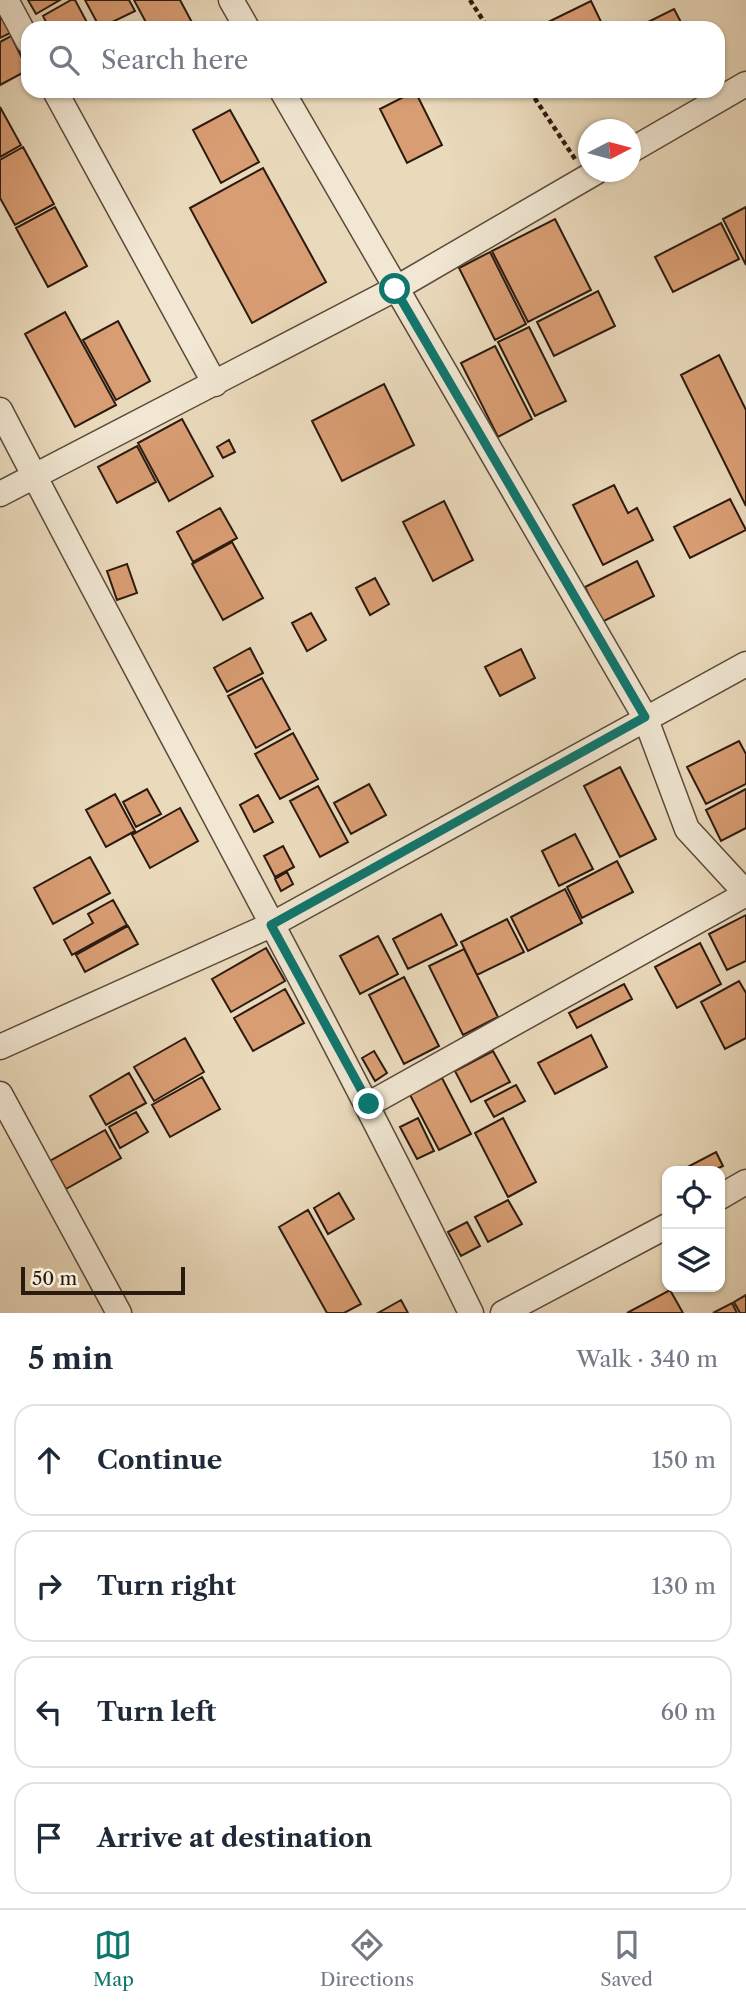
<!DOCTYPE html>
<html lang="en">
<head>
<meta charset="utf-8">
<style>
  :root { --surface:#fff; --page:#f2f2f3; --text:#1f2937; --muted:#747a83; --line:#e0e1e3; --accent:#0f766e }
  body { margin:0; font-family:"Libre Caslon Text",serif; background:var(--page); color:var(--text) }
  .controls { position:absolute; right:21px; bottom:21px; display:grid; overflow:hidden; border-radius:14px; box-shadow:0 2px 5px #0004 }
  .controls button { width:63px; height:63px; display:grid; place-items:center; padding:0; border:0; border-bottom:2px solid var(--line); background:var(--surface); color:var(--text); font:35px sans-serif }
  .compass { position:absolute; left:578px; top:119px; width:63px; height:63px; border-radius:50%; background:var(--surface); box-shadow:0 2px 5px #0004; rotate:84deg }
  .scale { position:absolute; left:21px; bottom:18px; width:164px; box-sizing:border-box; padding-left:7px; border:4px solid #2b1a0f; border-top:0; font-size:19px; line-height:24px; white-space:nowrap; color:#2b1a0f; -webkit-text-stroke:5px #f1e7d3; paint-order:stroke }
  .stop { position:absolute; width:21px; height:21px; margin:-16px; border:5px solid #0f766e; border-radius:50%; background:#fff }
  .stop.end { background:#0f766e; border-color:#fff; box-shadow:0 2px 7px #0008 }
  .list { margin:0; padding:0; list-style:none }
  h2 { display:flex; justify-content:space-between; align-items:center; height:91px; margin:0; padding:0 28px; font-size:30px }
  h2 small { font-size:23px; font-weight:400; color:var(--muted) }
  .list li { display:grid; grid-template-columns:46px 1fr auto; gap:21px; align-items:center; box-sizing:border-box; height:112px; margin:0 14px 14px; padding:0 14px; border:2px solid var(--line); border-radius:21px }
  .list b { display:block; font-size:26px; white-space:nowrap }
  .list em { font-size:23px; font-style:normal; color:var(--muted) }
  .icon { flex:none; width:38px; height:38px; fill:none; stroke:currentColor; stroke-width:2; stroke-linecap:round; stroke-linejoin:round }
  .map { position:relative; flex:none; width:746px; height:1313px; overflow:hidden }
  .search { position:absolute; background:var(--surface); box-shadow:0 2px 5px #0004; left:21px; right:21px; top:21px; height:77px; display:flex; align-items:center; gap:18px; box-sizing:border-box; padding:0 24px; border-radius:21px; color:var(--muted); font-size:26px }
  .sheet { height:595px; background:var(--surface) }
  nav { display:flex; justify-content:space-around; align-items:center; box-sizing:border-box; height:98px; border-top:2px solid var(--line); background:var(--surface); font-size:19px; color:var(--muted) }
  nav a { display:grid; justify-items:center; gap:4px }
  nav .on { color:var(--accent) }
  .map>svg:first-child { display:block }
  .building { fill:#d99d73; stroke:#2b1a0f; stroke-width:2 }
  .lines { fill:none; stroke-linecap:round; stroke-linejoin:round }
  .minor-casing { stroke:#5b4a3a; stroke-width:27 }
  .path { stroke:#2b1a0f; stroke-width:4.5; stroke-dasharray:5 3.5; stroke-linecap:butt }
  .minor { stroke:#f1e7d3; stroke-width:24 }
  .route { stroke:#0f766e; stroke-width:9 }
</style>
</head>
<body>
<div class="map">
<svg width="746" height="1313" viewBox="0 0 746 1313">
  <rect width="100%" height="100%" fill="#eadabc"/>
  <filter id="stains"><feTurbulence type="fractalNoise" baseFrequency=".00286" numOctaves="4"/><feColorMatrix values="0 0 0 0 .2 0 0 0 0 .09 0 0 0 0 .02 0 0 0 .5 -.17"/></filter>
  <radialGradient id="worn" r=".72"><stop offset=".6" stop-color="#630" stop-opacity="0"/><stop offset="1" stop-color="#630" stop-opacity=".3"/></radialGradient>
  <!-- building -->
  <path class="building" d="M28,0H60L36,14Z
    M71,0H75L90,28H49L43,16Z
    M85,0H129L135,11L100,28Z
    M134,0H180L195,28H149Z
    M591,1L604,28H536Z
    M674,9L684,28H636Z
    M0,15L10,33L0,38Z
    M11,36L28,70L0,85V42Z
    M415,91L442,145L407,163L380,109Z
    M0,107L21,145L0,157Z
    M230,110L259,162L221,183L193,130Z
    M23,147L54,204L15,225L0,198V160Z
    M263,168L326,282L252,323L190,208Z
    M55,207L87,266L48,287L16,228Z
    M746,207V265L723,219Z
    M555,219L591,290L528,322L492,251Z
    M721,223L739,259L673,292L655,257Z
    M490,252L526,324L495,340L459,268Z
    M598,291L615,326L554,356L537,322Z
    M65,312L116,405L75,427L25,334Z
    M118,321L150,381L116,400L83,340Z
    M529,327L566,401L535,416L498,342Z
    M495,346L532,419L498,437L461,363Z
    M719,355L746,410V506L681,375Z
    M384,384L414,445L342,481L312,421Z
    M182,419L213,476L169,501L138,443Z
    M229,440L235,452L223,458L217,447Z
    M137,446L156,482L117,503L98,467Z
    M614,485L628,513L637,508L653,540L603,565L573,505Z
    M730,499L746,530L690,558L674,527Z
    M444,501L473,560L433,581L403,522Z
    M220,508L237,538L193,562L177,532Z
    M232,542L263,598L223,620L192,564Z
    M637,561L654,596L602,622L585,587Z
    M127,564L137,593L117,600L107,571Z
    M375,578L389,604L370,615L356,588Z
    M311,613L326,640L307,651L292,623Z
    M250,648L263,673L227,692L214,668Z
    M521,649L535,678L500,696L485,667Z
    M262,678L290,729L256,748L228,696Z
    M293,733L318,779L280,799L255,754Z
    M739,741L746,754V784L706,804L687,767Z
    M620,767L656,839L620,857L584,786Z
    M369,784L386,815L351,834L334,803Z
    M318,786L348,842L320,857L290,801Z
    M147,789L161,814L136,827L123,802Z
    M746,789V828L721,841L706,810Z
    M115,794L135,831L106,847L86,810Z
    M258,795L273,822L254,832L240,805Z
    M180,808L198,841L150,868L132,835Z
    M575,834L593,869L559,886L542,851Z
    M283,846L294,867L275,877L264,856Z
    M90,857L110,893L53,924L34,888Z
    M617,861L633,892L582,918L567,887Z
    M287,872L293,884L281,891L275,879Z
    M565,889L582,923L528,951L511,917Z
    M113,900L127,925L72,955L64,940L93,923L88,914Z
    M441,914L457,945L408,969L393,939Z
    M746,915V961L727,970L709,934Z
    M507,919L524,952L477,975L461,942Z
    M128,926L138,944L85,972L76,955Z
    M378,936L398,974L360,994L340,956Z
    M700,943L721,984L677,1008L655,967Z
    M266,948L285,981L231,1012L212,979Z
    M464,949L498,1017L463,1035L429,966Z
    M404,977L439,1046L404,1064L369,995Z
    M739,981L746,993V1038L725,1049L701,1002Z
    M624,984L632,999L577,1028L569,1013Z
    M285,989L304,1023L253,1051L234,1018Z
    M591,1035L607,1067L555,1094L538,1063Z
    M185,1038L204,1072L154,1101L134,1067Z
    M374,1051L387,1073L375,1081L362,1058Z
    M493,1051L510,1082L471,1102L455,1071Z
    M129,1073L146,1103L106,1125L90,1096Z
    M202,1077L220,1109L170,1137L152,1105Z
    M442,1078L471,1134L439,1150L410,1095Z
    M516,1085L525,1101L494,1117L485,1101Z
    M136,1112L148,1132L120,1148L109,1127Z
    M418,1118L434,1151L417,1159L400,1127Z
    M503,1118L536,1182L508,1197L475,1133Z
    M105,1130L121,1158L66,1189L50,1161Z
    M716,1152L723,1166L712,1171H680Z
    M339,1193L354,1219L328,1234L314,1208Z
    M508,1200L522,1224L488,1242L475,1217Z
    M308,1210L361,1304L344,1313H327L279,1227Z
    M467,1222L480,1246L461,1256L448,1232Z
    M670,1290L683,1313H627Z
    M746,1295V1313H740L734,1302Z
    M401,1300L408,1313H378Z
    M732,1303L737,1313H713Z"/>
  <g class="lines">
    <!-- minor casing -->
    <g class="minor-casing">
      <path id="minor" d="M6,0L28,41
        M231,0L247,28
        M55,91L215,384
        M282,91L645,717L687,829L746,893
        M630,151L746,84
        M0,410C156,711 322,1008 471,1313
        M0,494L395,289L596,172
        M0,1047L271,925L746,664
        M0,1094L119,1313
        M369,1104L746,894
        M720,1197L746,1182
        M503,1313L667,1226"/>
    </g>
    <!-- path -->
    <path class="path" d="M470,0L488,28
      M530,91L575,159"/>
    <!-- minor -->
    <use href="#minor" class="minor"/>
  </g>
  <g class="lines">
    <!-- route -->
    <path class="route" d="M369,1104L271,925L645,717L395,289"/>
  </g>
  <rect width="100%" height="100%" filter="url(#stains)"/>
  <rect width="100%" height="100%" fill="url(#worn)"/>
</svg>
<div class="controls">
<button><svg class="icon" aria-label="locate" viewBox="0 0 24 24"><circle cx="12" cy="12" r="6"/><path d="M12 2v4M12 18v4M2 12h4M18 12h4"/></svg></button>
<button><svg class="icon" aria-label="layers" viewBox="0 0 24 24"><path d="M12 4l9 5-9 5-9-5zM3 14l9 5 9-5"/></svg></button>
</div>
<svg class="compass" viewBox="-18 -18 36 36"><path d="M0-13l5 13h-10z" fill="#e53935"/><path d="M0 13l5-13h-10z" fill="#747a83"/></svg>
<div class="scale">50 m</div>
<div class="stop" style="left:395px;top:289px"></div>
<div class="stop end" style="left:369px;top:1104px"></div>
<div class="search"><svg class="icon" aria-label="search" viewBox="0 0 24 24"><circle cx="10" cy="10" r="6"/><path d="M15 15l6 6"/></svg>Search here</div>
</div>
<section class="sheet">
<h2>5 min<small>Walk · 340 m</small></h2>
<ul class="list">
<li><svg class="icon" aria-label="ahead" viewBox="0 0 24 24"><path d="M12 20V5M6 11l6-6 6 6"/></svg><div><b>Continue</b></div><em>150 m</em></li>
<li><svg class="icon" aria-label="right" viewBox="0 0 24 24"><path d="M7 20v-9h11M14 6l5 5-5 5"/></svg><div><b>Turn right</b></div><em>130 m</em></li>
<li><svg class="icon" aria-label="left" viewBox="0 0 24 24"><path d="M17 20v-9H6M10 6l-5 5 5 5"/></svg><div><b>Turn left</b></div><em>60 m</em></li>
<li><svg class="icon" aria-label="arrive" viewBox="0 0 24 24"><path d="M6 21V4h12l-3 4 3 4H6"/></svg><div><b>Arrive at destination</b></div></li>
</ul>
</section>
<nav>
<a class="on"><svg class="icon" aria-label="map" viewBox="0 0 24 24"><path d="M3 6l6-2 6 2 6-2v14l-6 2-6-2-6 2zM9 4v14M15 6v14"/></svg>Map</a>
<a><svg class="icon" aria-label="directions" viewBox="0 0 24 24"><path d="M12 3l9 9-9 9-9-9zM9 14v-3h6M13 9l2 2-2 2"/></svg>Directions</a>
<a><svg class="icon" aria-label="saved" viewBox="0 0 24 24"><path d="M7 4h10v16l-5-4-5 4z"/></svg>Saved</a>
</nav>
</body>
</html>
